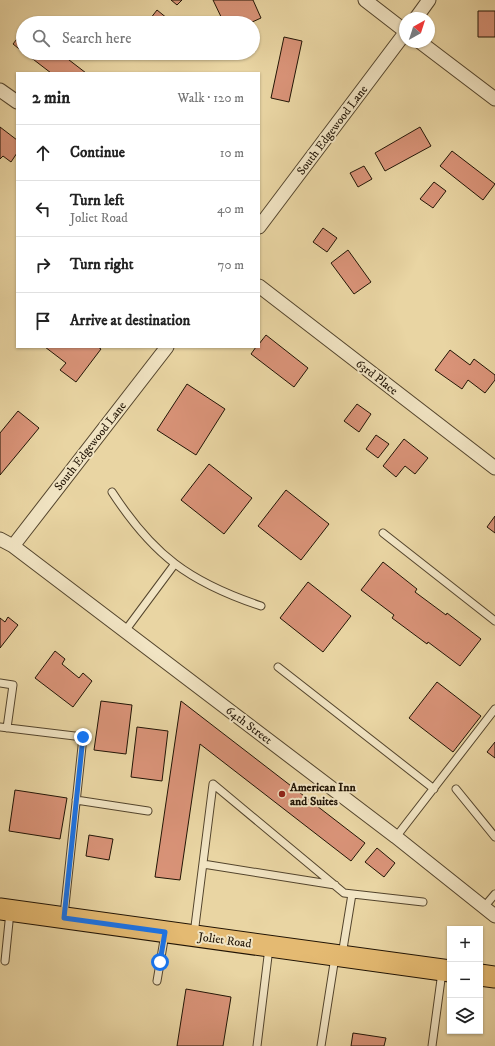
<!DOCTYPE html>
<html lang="en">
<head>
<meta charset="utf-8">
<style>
  :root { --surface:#fff; --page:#f2f2f2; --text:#222; --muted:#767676; --line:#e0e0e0 }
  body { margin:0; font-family:"IM FELL DW Pica",serif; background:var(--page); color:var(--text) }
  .controls { position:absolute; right:12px; bottom:12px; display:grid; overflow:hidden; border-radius:0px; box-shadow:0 1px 3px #0004 }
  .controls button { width:36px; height:36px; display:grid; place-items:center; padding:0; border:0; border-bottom:1px solid var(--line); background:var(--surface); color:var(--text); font:20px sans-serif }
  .compass { position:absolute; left:399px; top:12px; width:36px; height:36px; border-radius:50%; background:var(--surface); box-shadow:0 1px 3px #0004; rotate:39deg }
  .stop { position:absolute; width:12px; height:12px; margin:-9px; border:3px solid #1a73e8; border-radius:50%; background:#fff }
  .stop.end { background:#1a73e8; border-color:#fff; box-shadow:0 1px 4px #0008 }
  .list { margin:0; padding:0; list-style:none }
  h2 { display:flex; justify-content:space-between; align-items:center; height:52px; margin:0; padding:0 16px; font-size:17px }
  h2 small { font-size:13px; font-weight:400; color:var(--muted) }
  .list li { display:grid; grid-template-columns:26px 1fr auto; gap:12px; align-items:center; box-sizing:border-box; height:56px; padding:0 16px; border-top:1px solid var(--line) }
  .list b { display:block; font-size:15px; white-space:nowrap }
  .list p { margin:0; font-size:13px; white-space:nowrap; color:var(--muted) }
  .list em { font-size:13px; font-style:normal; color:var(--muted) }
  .icon { flex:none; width:22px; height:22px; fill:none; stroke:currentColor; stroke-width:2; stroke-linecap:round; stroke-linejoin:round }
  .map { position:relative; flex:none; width:495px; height:1046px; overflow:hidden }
  .search { position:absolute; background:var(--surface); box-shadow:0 1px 3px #0004; left:16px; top:16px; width:244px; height:44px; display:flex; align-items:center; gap:10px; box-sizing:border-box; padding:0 14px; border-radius:22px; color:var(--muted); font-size:15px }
  .panel { position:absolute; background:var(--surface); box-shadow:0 1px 3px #0004; left:16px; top:72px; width:244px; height:276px; border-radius:0px }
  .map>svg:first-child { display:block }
  .building { fill:#d99378; stroke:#211405 }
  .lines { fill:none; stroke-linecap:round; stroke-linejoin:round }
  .lane-casing { stroke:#53442c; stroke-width:9 }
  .street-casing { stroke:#53442c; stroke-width:15 }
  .primary-casing { stroke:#211405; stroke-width:23 }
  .lane { stroke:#f1e4c3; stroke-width:7 }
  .street { stroke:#f1e4c3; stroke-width:13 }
  .primary { stroke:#e4ba72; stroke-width:21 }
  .route { stroke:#1a73e8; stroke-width:5 }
  .poi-dot { fill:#8f2418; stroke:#f1e4c3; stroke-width:1.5 }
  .labels { text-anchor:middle; stroke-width:4; stroke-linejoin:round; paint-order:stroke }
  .street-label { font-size:12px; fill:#211405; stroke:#f1e4c3 }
  .poi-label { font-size:12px; font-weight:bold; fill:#211405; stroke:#f1e4c3; text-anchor:start }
</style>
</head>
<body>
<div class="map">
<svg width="495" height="1046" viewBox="0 0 495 1046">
  <rect width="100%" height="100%" fill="#e9d5a3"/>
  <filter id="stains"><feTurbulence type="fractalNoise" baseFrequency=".005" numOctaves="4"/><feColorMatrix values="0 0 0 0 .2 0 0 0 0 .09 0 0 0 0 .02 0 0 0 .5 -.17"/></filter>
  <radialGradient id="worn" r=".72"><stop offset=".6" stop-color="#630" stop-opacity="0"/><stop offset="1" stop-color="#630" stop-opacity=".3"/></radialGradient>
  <!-- building -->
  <path class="building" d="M171,0H182L177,5Z
    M213,0H253L261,18L250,23H224Z
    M157,10L173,23H147Z
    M478,11H495V37H478Z
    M23,31V52L13,44Z
    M284,37L302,41L289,102L271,98Z
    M25,53H60L86,73H51Z
    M0,127L17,140V153L11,162L3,156L0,159Z
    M420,127L431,146L385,171L375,153Z
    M452,151L495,184L483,200L440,166Z
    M364,166L372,179L358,187L350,173Z
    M434,182L446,191L433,208L420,199Z
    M323,228L337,238L327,252L313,242Z
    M348,250L371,282L354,294L331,263Z
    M266,335L308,368L294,387L251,354L256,347H259V344Z
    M45,347H98L101,349L76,382L60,370L66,363Z
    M450,350L470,365L474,359L495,375V380L485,393L468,380L462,389L435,370Z
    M187,384L225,409L196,455L157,430Z
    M357,404L371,414L359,432L344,421Z
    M18,411L39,428L0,475V433Z
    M376,435L389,444L378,458L366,449Z
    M404,439L428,458L415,474L405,466L396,477L383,466Z
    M209,464L252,498L224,534L181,500Z
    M286,490L329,524L301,560L258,526Z
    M495,516V533L487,527Z
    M383,562L417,589L415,592L446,615L447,613L481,639L460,666L428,642L427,644L392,618L394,615L361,590Z
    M308,582L351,616L323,652L280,618Z
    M8,617L18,625L0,648V618L5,622Z
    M55,651L65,659L62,664L79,678L83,673L92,681L73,707L35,678Z
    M437,682L481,716L453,752L409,718Z
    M101,701L132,705L126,754L94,750Z
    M181,701L365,843L351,861L200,744L180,880L155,877Z
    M137,727L168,731L162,781L131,777Z
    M495,742V758L487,752Z
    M15,790L67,798L60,839L9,831Z
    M89,835L113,839L109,860L86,856Z
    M377,848L395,863L384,877L365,862Z
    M186,989L231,997L223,1046H177Z
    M353,1033L386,1038L384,1046H351Z"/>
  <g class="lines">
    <!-- lane casing -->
    <g class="lane-casing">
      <path id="lane" d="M112,492C153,555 189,582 261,606
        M383,533L495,621
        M125,631L174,565
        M278,667L434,789
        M0,683L13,685L7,728
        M0,727L83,737L64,915
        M456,789L495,837
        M76,800L148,811
        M396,837L495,709
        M203,864L335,885
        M484,907L495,894
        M194,934L213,784L344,893L423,902
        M342,955L352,894
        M5,961L10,912
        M157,981L165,934
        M257,1046L269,948
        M321,1046L335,957
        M432,1046L442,972"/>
    </g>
    <!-- street casing -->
    <g class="street-casing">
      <path id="street" d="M365,0L405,31
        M416,18L429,0
        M420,42L495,99
        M0,90L17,102
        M259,227L405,33
        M259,286L495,468
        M0,539L13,546L396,837L495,916
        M13,546L167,347"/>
    </g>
    <!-- primary casing -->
    <g class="primary-casing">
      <path id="primary" d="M0,909L450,971
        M480,975L495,977"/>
    </g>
    <!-- lane -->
    <use href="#lane" class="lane"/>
    <!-- street -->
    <use href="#street" class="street"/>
    <!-- primary -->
    <use href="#primary" class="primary"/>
  </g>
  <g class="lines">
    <!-- route -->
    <path class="route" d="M83,737L64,918L165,932L160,962"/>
  </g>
  <!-- markers -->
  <circle class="poi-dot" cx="282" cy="794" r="4"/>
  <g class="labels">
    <!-- street labels -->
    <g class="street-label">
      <text transform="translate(332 130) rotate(-53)" y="4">South Edgewood Lane</text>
      <text transform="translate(377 377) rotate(38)" y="4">63rd Place</text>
      <text transform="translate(90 446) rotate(-52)" y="4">South Edgewood Lane</text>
      <text transform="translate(249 725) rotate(37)" y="4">64th Street</text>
      <text transform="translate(225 940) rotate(8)" y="4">Joliet Road</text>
    </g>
    <!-- poi labels -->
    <g class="poi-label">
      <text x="290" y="791">American Inn<tspan x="290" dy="14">and Suites</tspan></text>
    </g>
  </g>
  <rect width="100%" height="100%" filter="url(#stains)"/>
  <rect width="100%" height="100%" fill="url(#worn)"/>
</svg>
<div class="controls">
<button>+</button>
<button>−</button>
<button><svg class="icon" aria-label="layers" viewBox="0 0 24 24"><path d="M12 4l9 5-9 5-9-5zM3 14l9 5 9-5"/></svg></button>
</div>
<svg class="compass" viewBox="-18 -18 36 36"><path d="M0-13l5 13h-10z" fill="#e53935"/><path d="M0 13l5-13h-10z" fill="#767676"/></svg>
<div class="stop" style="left:160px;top:962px"></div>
<div class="stop end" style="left:83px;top:737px"></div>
<div class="search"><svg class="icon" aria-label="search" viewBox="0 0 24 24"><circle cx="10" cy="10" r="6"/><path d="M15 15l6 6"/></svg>Search here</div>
<section class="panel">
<h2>2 min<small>Walk · 120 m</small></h2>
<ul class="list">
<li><svg class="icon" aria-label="ahead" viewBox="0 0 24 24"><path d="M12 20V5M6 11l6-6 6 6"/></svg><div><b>Continue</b></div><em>10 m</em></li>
<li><svg class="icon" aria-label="left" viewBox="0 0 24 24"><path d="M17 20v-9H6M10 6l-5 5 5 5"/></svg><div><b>Turn left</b><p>Joliet Road</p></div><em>40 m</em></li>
<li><svg class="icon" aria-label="right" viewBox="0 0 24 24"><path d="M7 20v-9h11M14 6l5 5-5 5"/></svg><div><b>Turn right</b></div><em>70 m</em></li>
<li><svg class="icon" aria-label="arrive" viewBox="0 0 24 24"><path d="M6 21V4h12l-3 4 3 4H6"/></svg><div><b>Arrive at destination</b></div></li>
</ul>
</section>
</div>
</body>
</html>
